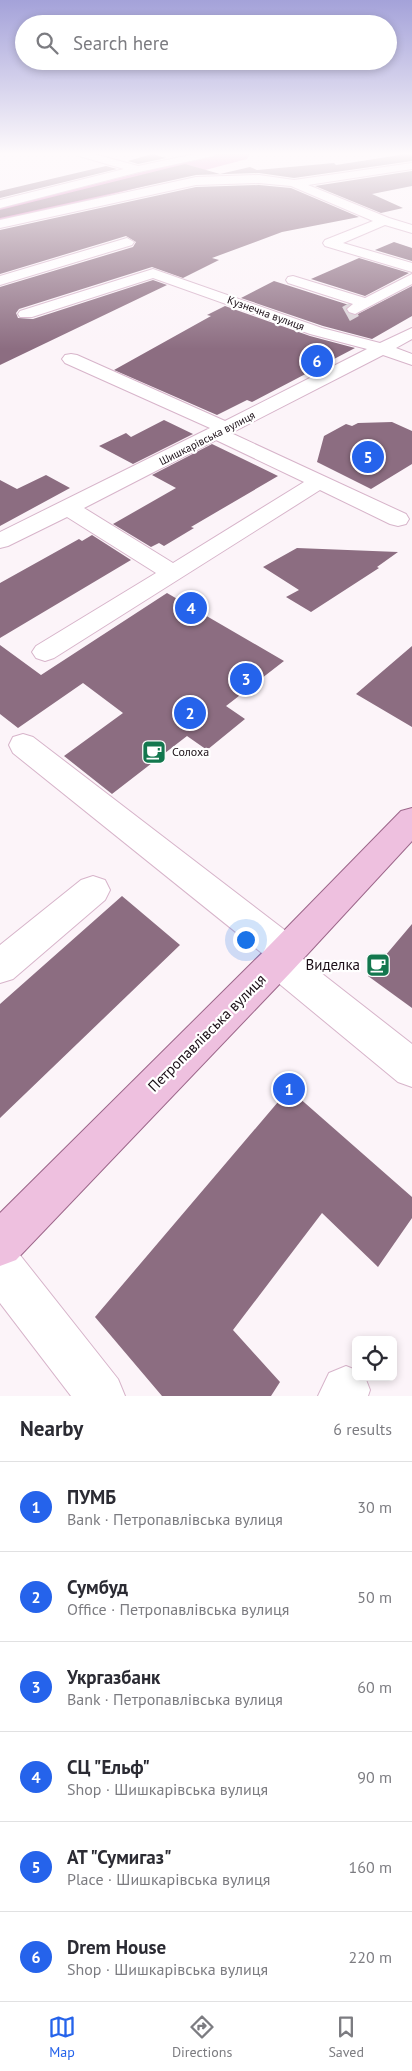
<!DOCTYPE html>
<html lang="en">
<head>
<meta charset="utf-8">
<style>
  :root { --surface:#fff; --page:#f2f2f3; --text:#2b2b33; --muted:#7c7c81; --line:#e1e1e2; --accent:#2563eb }
  body { margin:0; font-family:"PT Sans",sans-serif; background:var(--page); color:var(--text) }
  .controls { position:absolute; right:15px; bottom:15px; display:grid; overflow:hidden; border-radius:8px; box-shadow:0 2px 8px #0003 }
  .controls button { width:45px; height:45px; display:grid; place-items:center; padding:0; border:0; border-bottom:1px solid var(--line); background:var(--surface); color:var(--text); font:25px sans-serif }
  .you { position:absolute; left:245px; top:939px; width:18px; height:18px; margin:-12px; border:4px solid #fff; border-radius:50%; background:#1a73e8; box-shadow:0 0 0 8px #1a73e833 }
  .badge { display:grid; place-items:center; width:32px; height:32px; border-radius:50%; background:var(--accent); color:#fff; font-size:16px; font-weight:700 }
  .pin { position:absolute; translate:-50% -50%; border:2px solid #fff; box-shadow:0 1px 5px #0006 }
  .list { margin:0; padding:0; list-style:none }
  h2 { display:flex; justify-content:space-between; align-items:center; height:65px; margin:0; padding:0 20px; font-size:21px }
  h2 small { font-size:16px; font-weight:400; color:var(--muted) }
  .list li { display:grid; grid-template-columns:32px 1fr auto; gap:15px; align-items:center; box-sizing:border-box; height:90px; padding:0 20px; border-top:1px solid var(--line) }
  .list b { display:block; font-size:19px; white-space:nowrap }
  .list p { margin:0; font-size:16px; white-space:nowrap; color:var(--muted) }
  .list em { font-size:16px; font-style:normal; color:var(--muted) }
  .icon { flex:none; width:28px; height:28px; fill:none; stroke:currentColor; stroke-width:2; stroke-linecap:round; stroke-linejoin:round }
  .map { position:relative; flex:none; width:412px; height:1396px; overflow:hidden }
  .search { position:absolute; background:var(--surface); box-shadow:0 2px 8px #0003; left:15px; right:15px; top:15px; height:55px; display:flex; align-items:center; gap:12px; box-sizing:border-box; padding:0 18px; border-radius:28px; color:var(--muted); font-size:19px }
  .sheet { height:605px; background:var(--surface) }
  nav { display:flex; justify-content:space-around; align-items:center; box-sizing:border-box; height:70px; border-top:1px solid var(--line); background:var(--surface); font-size:14px; color:var(--muted) }
  nav a { display:grid; justify-items:center; gap:2px }
  nav .on { color:var(--accent) }
  .map>svg:first-child { display:block }
  .lines { fill:none; stroke-linecap:round; stroke-linejoin:round }
  .river { fill:#df88c3; fill-rule:evenodd }
  .building { fill:#8c6d81 }
  .minor-tunnel { stroke:#dad2d7; stroke-width:16; stroke-dasharray:16 8; stroke-linecap:butt }
  .minor-casing { stroke:#d7b4ca; stroke-width:2 }
  .major-casing { stroke:#9c668a; stroke-width:2 }
  .minor { fill:#fff; fill-rule:evenodd }
  .major { fill:#eec0df; fill-rule:evenodd }
  .labels { text-anchor:middle; stroke-width:4.5; stroke-linejoin:round; paint-order:stroke }
  .far-street-label { font-size:11px; fill:#1a0e16; stroke:#fff }
  .poi-label { font-size:12px; fill:#1a0e16; stroke:#fff; text-anchor:start }
  .near-poi-label { font-size:15px; fill:#1a0e16; stroke:#fff; text-anchor:end }
  .near-street-label { font-size:15px; fill:#1a0e16; stroke:#fff }
</style>
</head>
<body>
<div class="map">
<svg width="412" height="1396" viewBox="0 0 412 1396">
  <rect width="100%" height="100%" fill="#fcf4f9"/>
  <g class="lines">
    <!-- river -->
    <path class="river" d="M214,154H250L247,159L0,224V208Z"/>
  </g>
  <!-- building -->
  <path class="building" d="M152,154L166,158L138,164L128,161Z
    M406,154H412V161L294,178L259,173L196,175L0,218V210L185,164L220,174L250,167L257,170L334,163L336,165Z
    M106,166L117,169L0,198V191Z
    M412,171V186L372,194L403,208L381,213L315,186Z
    M259,185L291,188L359,217L282,232L212,258L219,260L183,278L152,267L19,309L16,313L18,318L33,319L153,280L167,285L0,365V287L133,247L136,242L126,236L0,274V230L196,187Z
    M394,242L412,248V261L375,250Z
    M359,258L409,273L365,296L311,279Z
    M274,281L349,305L345,310L348,314L354,316L412,286V316L372,339L323,326L241,298Z
    M225,306L310,336L355,348L252,402L247,400L217,415L114,370L211,316L207,315Z
    M164,420L193,434L133,464L99,446L126,433L131,437Z
    M392,422L412,431V464L371,489L317,462L324,436L346,424L352,426L358,423Z
    M212,444L278,476L191,527L194,528L164,546L159,543L151,547L113,524L176,488L152,475Z
    M46,475L70,488L0,526V480L17,489Z
    M92,535L131,560L0,638V583L79,539L82,541Z
    M297,548L398,552L377,567L379,568L311,612L286,597L299,590L263,567Z
    M167,593L284,661L226,706L245,719L207,750L187,736L112,794L64,756L123,713L83,683L18,728L0,714V645L41,675Z
    M412,646V727L356,694Z
    M122,896L180,945L0,1118V1004Z
    M412,924V1008L368,976Z
    M289,1089L412,1197V1218L378,1267L322,1213L233,1330L280,1382L271,1396H162L95,1317Z"/>
  <g class="lines">
    <!-- minor-tunnel -->
    <path class="minor-tunnel" d="M346,314L355,309"/>
    <!-- minor casing -->
    <g class="minor-casing">
      <path id="minor" d="M78,154H94L138,166L195,154H215L213,156L139,172L0,208V200L124,169L79,156Z
        M412,163V169L308,185L389,218L412,225V233L385,225L343,243L412,263V272L325,246L323,243L325,240L373,221L291,186L259,183L196,185L0,228V220L196,177L259,175L294,180Z
        M127,238L134,242L132,245L0,285V276Z
        M153,269L322,328L380,343L412,328V339L396,348L412,354V365L383,355L231,433L406,514L409,519L406,524L398,526L390,524L320,490L54,658L45,661L36,658L32,652L36,646L156,573L67,517L8,546L0,548V532L210,428L65,363L62,359L65,355L71,354L77,355L225,421L367,349L310,334L153,278L32,317H20L18,314L20,311ZM216,440L304,482L173,563L84,508Z
        M412,274V284L355,314L349,312L347,309L353,304L288,283L286,280L288,277L293,276L365,298Z
        M23,734L33,737L299,941L305,952L302,958L412,1044V1087L398,1082L265,972L260,961L263,954L13,753L9,745L13,737Z
        M93,876L105,880L110,890L105,900L13,979L0,983V945L81,880Z
        M0,1244L16,1250L118,1379L125,1396H71L0,1303Z
        M346,1366L356,1370V1377H365L370,1390L368,1396H318L329,1373Z"/>
    </g>
    <!-- major casing -->
    <g class="major-casing">
      <path id="major" d="M412,808V841L291,972L16,1260L0,1266V1213L265,950L401,811Z"/>
    </g>
    <!-- minor -->
    <use href="#minor" class="minor"/>
    <!-- major -->
    <use href="#major" class="major"/>
  </g>
  <!-- sky -->
  <linearGradient id="sky" x2="0" y2="1"><stop stop-color="#a4a2d9"/><stop offset="0.44" stop-color="#fefafc"/><stop offset="1" stop-color="#fefafc" stop-opacity="0"/></linearGradient>
  <rect width="412" height="349" fill="url(#sky)"/>
  <!-- icons -->
  <defs>
    <g id="cafe-square" transform="scale(1.25)"><rect x="-9" y="-9" width="18" height="18" rx="4" fill="#13774e" stroke="#fff"/><path d="M-5.5-4.5H6V0H3Q3 3.5 0 3.5H-2.5Q-5.5 3.5-5.5 0ZM3-3.2v2h1.7v-2ZM-6 4.5H4V6H-6Z" fill="#fff"/></g>
  </defs>
  <g fill-rule="evenodd">
    <use href="#cafe-square" x="154" y="752"/>
    <use href="#cafe-square" x="378" y="965"/>
  </g>
  <g class="labels">
    <!-- far-street labels -->
    <g class="far-street-label">
      <text transform="translate(266 313) rotate(20)" y="4">Кузнечна вулиця</text>
      <text transform="translate(207 438) rotate(-27)" y="4">Шишкарівська вулиця</text>
    </g>
    <!-- poi labels -->
    <g class="poi-label">
      <text x="172" y="756">Солоха</text>
    </g>
    <!-- near-poi labels -->
    <g class="near-poi-label">
      <text x="360" y="970">Виделка</text>
    </g>
    <!-- near-street labels -->
    <g class="near-street-label">
      <text transform="translate(207 1033) rotate(-45)" y="5">Петропавлівська вулиця</text>
    </g>
  </g>
</svg>
<div class="controls">
<button><svg class="icon" aria-label="locate" viewBox="0 0 24 24"><circle cx="12" cy="12" r="6"/><path d="M12 2v4M12 18v4M2 12h4M18 12h4"/></svg></button>
</div>
<div class="you"></div>
<div class="pin badge" style="left:289px;top:1089px">1</div>
<div class="pin badge" style="left:190px;top:713px">2</div>
<div class="pin badge" style="left:246px;top:679px">3</div>
<div class="pin badge" style="left:191px;top:608px">4</div>
<div class="pin badge" style="left:368px;top:457px">5</div>
<div class="pin badge" style="left:317px;top:361px">6</div>
<div class="search"><svg class="icon" aria-label="search" viewBox="0 0 24 24"><circle cx="10" cy="10" r="6"/><path d="M15 15l6 6"/></svg>Search here</div>
</div>
<section class="sheet">
<h2>Nearby<small>6 results</small></h2>
<ul class="list">
<li><span class="badge">1</span><div><b>ПУМБ</b><p>Bank · Петропавлівська вулиця</p></div><em>30 m</em></li>
<li><span class="badge">2</span><div><b>Сумбуд</b><p>Office · Петропавлівська вулиця</p></div><em>50 m</em></li>
<li><span class="badge">3</span><div><b>Укргазбанк</b><p>Bank · Петропавлівська вулиця</p></div><em>60 m</em></li>
<li><span class="badge">4</span><div><b>СЦ &quot;Ельф&quot;</b><p>Shop · Шишкарівська вулиця</p></div><em>90 m</em></li>
<li><span class="badge">5</span><div><b>АТ &quot;Сумигаз&quot;</b><p>Place · Шишкарівська вулиця</p></div><em>160 m</em></li>
<li><span class="badge">6</span><div><b>Drem House</b><p>Shop · Шишкарівська вулиця</p></div><em>220 m</em></li>
</ul>
</section>
<nav>
<a class="on"><svg class="icon" aria-label="map" viewBox="0 0 24 24"><path d="M3 6l6-2 6 2 6-2v14l-6 2-6-2-6 2zM9 4v14M15 6v14"/></svg>Map</a>
<a><svg class="icon" aria-label="directions" viewBox="0 0 24 24"><path d="M12 3l9 9-9 9-9-9zM9 14v-3h6M13 9l2 2-2 2"/></svg>Directions</a>
<a><svg class="icon" aria-label="saved" viewBox="0 0 24 24"><path d="M7 4h10v16l-5-4-5 4z"/></svg>Saved</a>
</nav>
</body>
</html>
